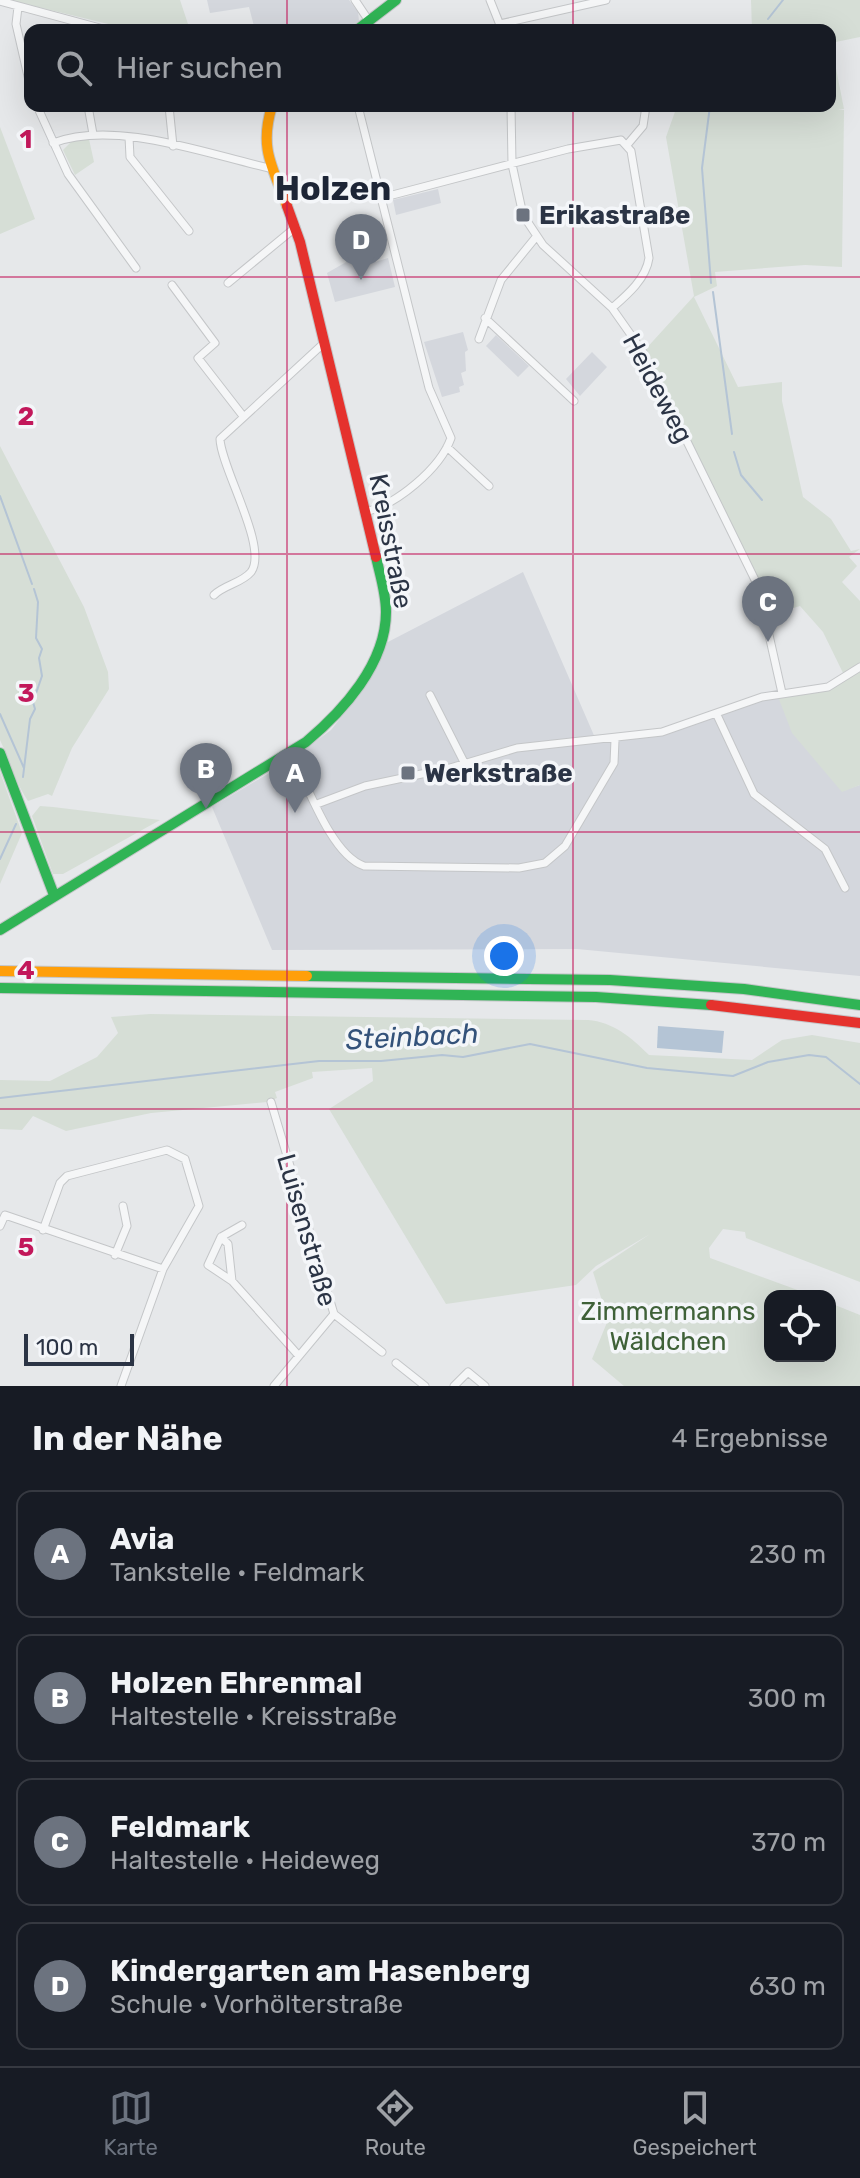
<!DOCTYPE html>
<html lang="de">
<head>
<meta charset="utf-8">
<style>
  :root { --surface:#171b24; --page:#20242c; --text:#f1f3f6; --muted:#9ea1a6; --line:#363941; --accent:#6c737f }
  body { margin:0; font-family:Rubik,sans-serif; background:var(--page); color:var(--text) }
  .controls { position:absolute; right:24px; bottom:24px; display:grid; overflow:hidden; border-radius:16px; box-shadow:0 8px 32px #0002 }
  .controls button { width:72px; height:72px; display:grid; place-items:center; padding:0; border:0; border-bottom:2px solid var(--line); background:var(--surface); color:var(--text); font:40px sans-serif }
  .scale { position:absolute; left:24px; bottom:20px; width:110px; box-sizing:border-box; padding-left:8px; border:4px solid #2b3445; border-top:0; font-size:22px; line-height:28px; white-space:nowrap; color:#2b3445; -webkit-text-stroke:6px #f4f6f9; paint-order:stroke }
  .you { position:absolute; left:504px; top:956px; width:28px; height:28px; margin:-20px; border:6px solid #fff; border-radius:50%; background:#1a73e8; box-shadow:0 0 0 12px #1a73e833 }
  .badge { display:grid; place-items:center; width:52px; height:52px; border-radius:50%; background:var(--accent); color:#fff; font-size:26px; font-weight:700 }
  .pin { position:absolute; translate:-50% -66px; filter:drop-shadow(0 2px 4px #0008) }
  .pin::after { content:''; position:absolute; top:42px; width:28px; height:24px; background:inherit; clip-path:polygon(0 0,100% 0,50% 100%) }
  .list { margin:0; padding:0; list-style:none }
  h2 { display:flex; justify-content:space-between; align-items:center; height:104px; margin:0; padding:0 32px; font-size:34px }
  h2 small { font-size:26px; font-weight:400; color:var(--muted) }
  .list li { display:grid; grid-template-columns:52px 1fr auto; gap:24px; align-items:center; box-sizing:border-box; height:128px; margin:0 16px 16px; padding:0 16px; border:2px solid var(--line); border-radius:16px }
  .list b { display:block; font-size:30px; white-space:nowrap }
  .list p { margin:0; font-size:26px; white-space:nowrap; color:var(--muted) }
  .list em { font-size:26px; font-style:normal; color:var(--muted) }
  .icon { flex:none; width:44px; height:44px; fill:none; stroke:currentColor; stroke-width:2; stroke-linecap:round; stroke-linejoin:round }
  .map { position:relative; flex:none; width:860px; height:1386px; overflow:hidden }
  .search { position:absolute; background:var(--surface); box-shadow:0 8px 32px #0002; left:24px; right:24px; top:24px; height:88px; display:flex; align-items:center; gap:20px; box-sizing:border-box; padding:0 28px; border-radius:16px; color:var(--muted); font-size:30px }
  .sheet { height:680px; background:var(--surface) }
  nav { display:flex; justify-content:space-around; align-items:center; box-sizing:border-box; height:112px; border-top:2px solid var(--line); background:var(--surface); font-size:22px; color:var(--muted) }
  nav a { display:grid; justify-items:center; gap:4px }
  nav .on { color:var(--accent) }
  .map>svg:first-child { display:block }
  .built { fill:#d4d7dd }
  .green { fill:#d6ded6 }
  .water { fill:#b4c4d5 }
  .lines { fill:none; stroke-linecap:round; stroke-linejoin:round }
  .stream { stroke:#b4c4d5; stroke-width:2 }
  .street-casing { stroke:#c4c6c8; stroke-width:9 }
  .fast-casing { stroke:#c4c6c8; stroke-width:12 }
  .slow-casing { stroke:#c4c6c8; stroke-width:12 }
  .jam-casing { stroke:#c4c6c8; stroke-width:12 }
  .street { stroke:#f5f6f7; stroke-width:7 }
  .fast { stroke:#30b455; stroke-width:10 }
  .slow { stroke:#ff9f0a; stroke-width:10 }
  .jam { stroke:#e5322d; stroke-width:10 }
  .grid { fill:none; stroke:#c2185b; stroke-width:2; stroke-opacity:0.55 }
  .poi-dot { fill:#6c737f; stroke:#f4f6f9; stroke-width:3 }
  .labels { text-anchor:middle; stroke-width:7; stroke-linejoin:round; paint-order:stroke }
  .poi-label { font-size:26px; font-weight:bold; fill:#2b3445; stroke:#f4f6f9; text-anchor:start }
  .street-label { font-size:26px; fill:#2b3445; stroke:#f4f6f9 }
  .park-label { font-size:26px; fill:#3f6138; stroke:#f4f6f9 }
  .water-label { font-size:28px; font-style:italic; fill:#34527a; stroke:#f4f6f9 }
  .district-label { font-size:34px; font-weight:bold; fill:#1d2536; stroke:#f4f6f9 }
  .grid-label { font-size:26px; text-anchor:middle; font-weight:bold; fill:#c2185b; stroke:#f4f6f9; stroke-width:7; stroke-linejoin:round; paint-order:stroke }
</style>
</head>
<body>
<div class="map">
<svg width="860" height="1386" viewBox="0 0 860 1386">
  <rect width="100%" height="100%" fill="#e6e8ea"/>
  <!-- built -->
  <path class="built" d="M207,0H349L358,12L359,21L347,30H255L249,7L210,13Z
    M438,189L441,203L396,215L393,200Z
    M355,257L370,258L372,263L388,258L395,287L335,302L327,273Z
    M463,332L468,350L465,352L466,371L461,373L464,385L459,387L460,392L442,397L424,342Z
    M496,335L529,366L518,377L486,346Z
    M592,352L607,367L580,396L566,379Z
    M523,572L596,740L662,732L777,694L842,791L860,785V976L577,949L272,950L212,807L286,763L331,730L367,684L386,643Z"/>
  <!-- green -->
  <path class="green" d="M9,0H180L190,30H133Z
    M751,0H860V37L831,43L844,109H838L844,110L842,267L805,265L715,272L717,286L694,297L738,387L782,382V401L803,497L831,519L851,551L860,549L849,557L857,566L842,582L860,601V785L842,792L792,733L777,694L819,689L845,677L823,632L800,606L767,616L758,586L643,352L694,296L666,137L677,106H830V30H752Z
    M0,127L35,219L0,234Z
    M89,139L94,162L75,175L63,150L72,141Z
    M0,446L84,607L108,672L109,689L72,748L52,796L48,794L28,801C15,782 10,761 0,740Z
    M0,772L22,833L0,884Z
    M40,806L53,807L160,820L63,874H53L32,816Z
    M150,1014L588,1020C613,1022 631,1037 649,1055L752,1060L782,1040L812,1035L860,1043V1282L746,1238L745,1232L723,1229L709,1248L710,1258L814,1296H770V1356H830V1303L860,1315V1386H624L592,1359L608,1320L593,1272L650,1234L596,1266L576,1285L446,1304L329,1109L373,1081L372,1068L312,1072L313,1078L275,1092L277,1098L267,1102L151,1113L66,1131L33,1116L22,1130L0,1129V1080L50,1081L97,1057L118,1033L111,1017Z"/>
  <!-- water -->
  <path class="water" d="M658,1026L724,1031L722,1053L657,1048Z"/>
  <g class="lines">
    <!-- stream -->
    <path class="stream" d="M768,19L783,0
      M710,106L702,168L711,283
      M713,292L732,434
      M734,452L741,475L762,500
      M0,496L32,584
      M0,714L24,768
      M23,777L30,719L35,709L33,702L42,676L39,658L42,649L36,638L38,602L34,589
      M0,859L16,824
      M0,1098L319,1061H381L442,1055L463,1057L530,1044L647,1068L733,1076L768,1062L809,1055L826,1057L860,1084"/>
    <!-- street casing -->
    <g class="street-casing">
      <path id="street" d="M355,0L369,21
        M490,0L502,30
        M0,1L107,30
        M18,7L16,24L30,85
        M500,24L606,0
        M37,106L68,174L136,268
        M88,106L93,134
        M169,106L173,146
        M358,106L429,388L451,438C440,469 396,505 365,512
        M511,106L512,164L523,215L543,245L612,308L643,352L758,586L782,693
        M129,137L130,157L189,231
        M53,143C116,119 209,155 273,169
        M627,145L643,126L646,106
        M381,198L568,149L621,140L631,151L649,258C646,279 627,295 612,308
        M228,283L296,227
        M172,285L215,343L198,358L243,416
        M485,318L574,401
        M479,339L501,280L536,237
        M447,447L489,486
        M214,595C224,585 242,583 251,572C269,548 221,468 220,439L324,343
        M430,695L465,764
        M717,715L754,794L825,849L845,888
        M291,753C307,784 331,855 364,866L519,868L545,863L565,846L614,763L615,740
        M317,804L365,786L450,768L517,748L662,732L762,697L828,687L860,667
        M271,1102L334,1314
        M0,1226L5,1215L163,1269
        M43,1230L60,1183L67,1176L167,1150L185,1159L199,1206L163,1269L121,1386
        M221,1237L242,1225
        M115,1255L127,1226L123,1206
        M232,1281L208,1265L221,1237L228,1244L232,1281L299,1356
        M334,1314L382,1352
        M396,1363L425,1386
        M274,1386L334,1314
        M454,1386L468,1372L485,1386"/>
    </g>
    <!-- fast casing -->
    <g class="fast-casing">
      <path id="fast" d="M357,30L396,0
        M0,753L54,895
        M0,930L306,742C343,711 386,664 386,612C386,593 380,575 376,557
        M307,976L610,980L744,989L860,1005
        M0,988L596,997L711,1005"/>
    </g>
    <!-- slow casing -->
    <g class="slow-casing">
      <path id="slow" d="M272,106C259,148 272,166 287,206
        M0,971L307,976"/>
    </g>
    <!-- jam casing -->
    <g class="jam-casing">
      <path id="jam" d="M287,206L300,242L376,557
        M711,1005L860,1023"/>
    </g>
    <!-- street -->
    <use href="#street" class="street"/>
    <!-- fast -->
    <use href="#fast" class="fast"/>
    <!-- slow -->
    <use href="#slow" class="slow"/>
    <!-- jam -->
    <use href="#jam" class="jam"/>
  </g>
  <!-- grid -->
  <path class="grid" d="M287,0V30M573,0V30M287,106V1386M573,106V1386M0,277H860M0,554H860M0,832H860M0,1109H860"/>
  <!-- markers -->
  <g class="poi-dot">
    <rect x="515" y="207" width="16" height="16" rx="4"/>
    <rect x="400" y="765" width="16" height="16" rx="4"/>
  </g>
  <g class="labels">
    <!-- poi labels -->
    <g class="poi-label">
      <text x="539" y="224">Erikastraße</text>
      <text x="424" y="782">Werkstraße</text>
    </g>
    <!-- street labels -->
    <g class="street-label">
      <text transform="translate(658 388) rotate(62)" y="9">Heideweg</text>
      <text transform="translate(391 541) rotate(79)" y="9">Kreisstraße</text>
      <text transform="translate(307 1230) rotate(74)" y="9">Luisenstraße</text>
    </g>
    <!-- park labels -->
    <g class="park-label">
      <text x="668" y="1320">Zimmermanns<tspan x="668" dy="30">Wäldchen</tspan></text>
    </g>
    <!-- water labels -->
    <g class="water-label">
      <text transform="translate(412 1036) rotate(-3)" y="10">Steinbach</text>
    </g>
    <!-- district labels -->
    <g class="district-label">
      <text x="333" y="200">Holzen</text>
    </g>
  </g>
  <g class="grid-label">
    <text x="26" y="148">1</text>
    <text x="26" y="425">2</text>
    <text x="26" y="702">3</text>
    <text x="26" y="979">4</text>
    <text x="26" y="1256">5</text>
  </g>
</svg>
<div class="controls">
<button><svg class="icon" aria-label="locate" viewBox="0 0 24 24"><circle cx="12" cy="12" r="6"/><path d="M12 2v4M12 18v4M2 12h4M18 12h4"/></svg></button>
</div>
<div class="scale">100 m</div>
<div class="you"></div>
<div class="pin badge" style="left:295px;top:813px">A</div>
<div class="pin badge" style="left:206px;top:809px">B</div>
<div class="pin badge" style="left:768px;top:642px">C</div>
<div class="pin badge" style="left:361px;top:280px">D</div>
<div class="search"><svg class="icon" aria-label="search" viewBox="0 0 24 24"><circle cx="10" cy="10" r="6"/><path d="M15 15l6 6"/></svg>Hier suchen</div>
</div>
<section class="sheet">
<h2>In der Nähe<small>4 Ergebnisse</small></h2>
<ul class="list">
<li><span class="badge">A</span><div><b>Avia</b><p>Tankstelle · Feldmark</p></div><em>230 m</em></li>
<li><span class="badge">B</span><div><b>Holzen Ehrenmal</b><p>Haltestelle · Kreisstraße</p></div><em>300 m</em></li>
<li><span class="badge">C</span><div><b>Feldmark</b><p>Haltestelle · Heideweg</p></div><em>370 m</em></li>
<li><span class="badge">D</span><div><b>Kindergarten am Hasenberg</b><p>Schule · Vorhölterstraße</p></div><em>630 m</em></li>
</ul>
</section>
<nav>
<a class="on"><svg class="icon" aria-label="map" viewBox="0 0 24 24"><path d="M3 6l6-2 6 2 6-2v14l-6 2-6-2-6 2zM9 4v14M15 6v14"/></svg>Karte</a>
<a><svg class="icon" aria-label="directions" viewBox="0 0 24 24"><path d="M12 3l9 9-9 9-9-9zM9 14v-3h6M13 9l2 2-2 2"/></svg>Route</a>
<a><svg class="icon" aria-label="saved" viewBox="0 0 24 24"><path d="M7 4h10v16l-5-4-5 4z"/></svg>Gespeichert</a>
</nav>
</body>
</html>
